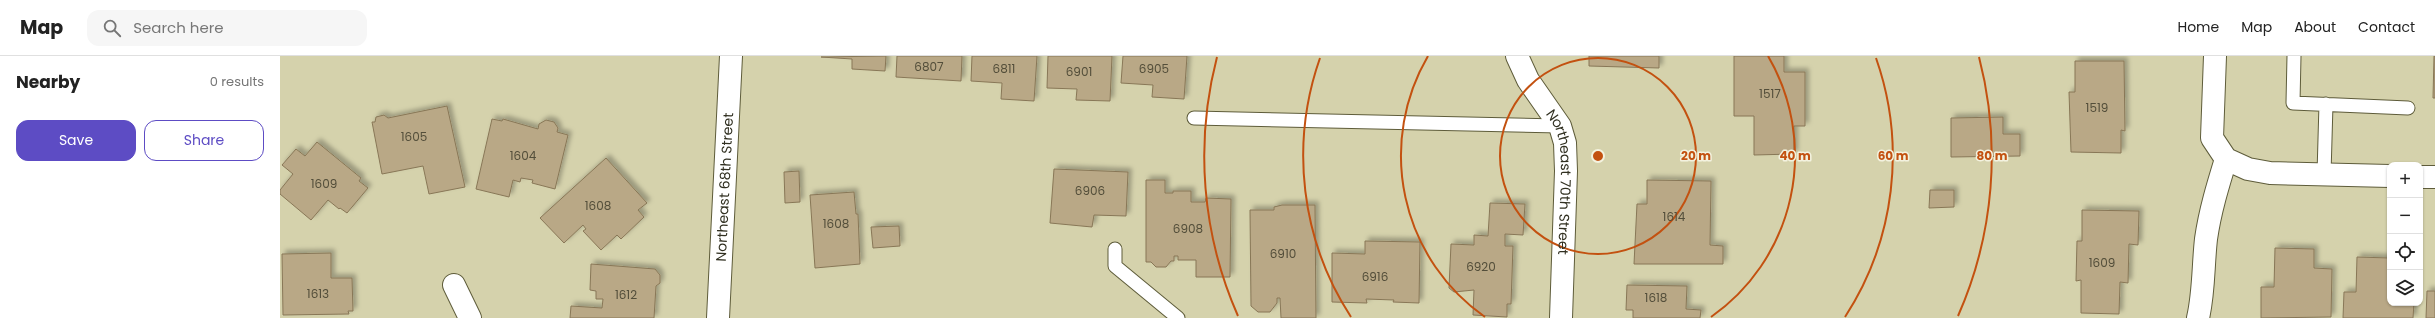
<!DOCTYPE html>
<html lang="en">
<head>
<meta charset="utf-8">
<style>
  :root { --surface:#fff; --page:#f6f6f6; --text:#222; --muted:#767676; --line:#e0e0e0; --accent:#5d4cc4 }
  body { margin:0; font-family:Poppins,sans-serif; background:var(--page); color:var(--text) }
  .controls { position:absolute; right:12px; bottom:12px; display:grid; overflow:hidden; border-radius:8px; box-shadow:0 1px 3px #0004 }
  .controls button { width:36px; height:36px; display:grid; place-items:center; padding:0; border:0; border-bottom:1px solid var(--line); background:var(--surface); color:var(--text); font:20px sans-serif }
  .list { margin:0; padding:0; list-style:none }
  h2 { display:flex; justify-content:space-between; align-items:center; height:52px; margin:0; padding:0 16px; font-size:17px }
  h2 small { font-size:13px; font-weight:400; color:var(--muted) }
  .actions { display:flex; gap:8px; padding:12px 16px }
  .actions a { flex:1; padding:9px 0; border:1px solid var(--accent); border-radius:12px; text-align:center; font-size:14px; color:var(--accent) }
  .actions .main { background:var(--accent); color:#fff }
  .icon { flex:none; width:22px; height:22px; fill:none; stroke:currentColor; stroke-width:2; stroke-linecap:round; stroke-linejoin:round }
  .map { position:relative; flex:none; width:2155px; height:262px; overflow:hidden }
  header { display:flex; align-items:center; gap:24px; box-sizing:border-box; height:56px; padding:0 20px; background:var(--surface); border-bottom:1px solid var(--line) }
  header strong { font-size:19px }
  nav { display:flex; gap:22px; margin-inline-start:auto; font-size:14px }
  .search { width:280px; height:36px; background:var(--page); display:flex; align-items:center; gap:10px; box-sizing:border-box; padding:0 14px; border-radius:12px; color:var(--muted); font-size:15px }
  main { display:flex }
  aside { flex:1; background:var(--surface) }
  .map>svg:first-child { display:block }
  .building { fill:#b9a886; stroke:#887757; filter:url(#shadow) }
  .lines { fill:none; stroke-linecap:round; stroke-linejoin:round }
  .service-casing { stroke:#5e5c3a; stroke-width:15 }
  .minor-casing { stroke:#5e5c3a; stroke-width:24 }
  .tertiary-casing { stroke:#5e5c3a; stroke-width:24 }
  .service { stroke:#fff; stroke-width:13 }
  .minor { stroke:#fff; stroke-width:22 }
  .tertiary { stroke:#fff; stroke-width:22 }
  .ring { fill:none; stroke:#c35110; stroke-width:2 }
  .labels { text-anchor:middle; stroke-width:3; stroke-linejoin:round; paint-order:stroke }
  .number-label { font-size:12px; fill:#534e3a }
  .street-label { font-size:14px; fill:#313021; stroke:#f3f2df }
  .centre { fill:#c35110; stroke:#f3f2df; stroke-width:2 }
  .ring-label { font-size:12px; text-anchor:middle; font-weight:bold; fill:#c35110; stroke:#f3f2df; stroke-width:3; stroke-linejoin:round; paint-order:stroke }
</style>
</head>
<body>
<header>
<strong>Map</strong>
<div class="search"><svg class="icon" aria-label="search" viewBox="0 0 24 24"><circle cx="10" cy="10" r="6"/><path d="M15 15l6 6"/></svg>Search here</div>
<nav><a>Home</a><a>Map</a><a>About</a><a>Contact</a></nav>
</header>
<main>
<aside>
<h2>Nearby<small>0 results</small></h2>
<ul class="list">
</ul>
<div class="actions"><a class="main">Save</a><a>Share</a></div>
</aside>
<div class="map">
<svg width="2155" height="262" viewBox="0 0 2155 262">
  <defs>
    <filter id="shadow"><feDropShadow dx="3.5" dy="-3.5" stdDeviation="2" flood-color="#0004"/></filter>
  </defs>
  <rect width="100%" height="100%" fill="#d5d2ac"/>
  <!-- building -->
  <path class="building" d="M606,0L605,15L572,13V3L541,1Z
    M617,0H682L681,25L616,21Z
    M692,0H757L754,45L721,43L722,27L691,25Z
    M768,0H832L830,45L796,44L797,33L767,32Z
    M843,0H907L904,43L872,41L873,29L841,27Z
    M1309,0H1379V12L1309,10Z
    M1454,0H1504V16H1525V70H1514V98L1474,99V60H1454Z
    M2154,0H2155V42H2153Z
    M1795,5H1844L1845,75L1841,74V97L1791,96L1789,36H1795Z
    M167,50L185,131L149,138L143,110L102,118L92,66H95L96,61L104,59L108,62Z
    M1723,61V78H1740V100L1671,101V62Z
    M212,63L222,65L223,63L258,73L259,68L266,64L274,66L278,72L277,76L288,79L275,133L252,127L253,124L241,122L240,126L233,124L229,141L196,133Z
    M37,86L81,122L79,125L88,132L67,157L60,152L59,153L48,144L31,164L0,138V134L13,118L2,109L16,93L25,100Z
    M326,102L367,147L358,154L364,161L341,183L337,179L321,194L303,175L306,173L303,169L284,187L260,162Z
    M774,113L848,116L846,160L814,159L812,171L770,167Z
    M519,115L520,146L505,147L504,116Z
    M866,124H885V137H893V135H911V146H925L926,142L951,143L950,221H916V204H898V200H894V205H891L886,211H876L871,206H866Z
    M1367,124L1431,125L1430,189L1443,190V208H1354L1357,148H1367Z
    M1650,134H1674V151L1649,152Z
    M574,136L576,158H578L580,208L535,212L530,139Z
    M1210,147L1245,148L1243,179L1225,178V190H1233L1231,248H1227V261L1193,259L1194,234L1174,236L1169,232L1171,188L1194,189V179L1208,180Z
    M1002,149H1035L1036,262H1001L1000,242H997V247L990,256H978L971,250L970,154H994V151Z
    M1802,154L1859,155L1858,189L1849,188L1848,227L1840,226L1839,258L1801,257V224L1796,225L1797,185H1802Z
    M619,170L620,190L593,192L591,171Z
    M1085,185L1140,186L1139,247L1113,246L1114,244L1086,243L1087,247L1052,246V197L1085,198Z
    M1995,192L2034,193V212L2052,213L2051,261L1981,262V231H1994Z
    M51,197V222H72L73,255H68L69,258L3,259L2,198Z
    M2077,201L2110,202V247H2134L2133,262H2063L2064,236H2076Z
    M311,208L375,213L380,219V227L376,230L374,262H290L291,250L322,252L323,243H316V235L310,234Z
    M1347,229L1407,230L1406,253L1421,254L1420,262H1353V254H1346Z
    M2147,235H2155V262H2146Z"/>
  <g class="lines">
    <!-- service casing -->
    <g class="service-casing">
      <path id="service" d="M2014,0L2013,47L2128,52
        M914,62L1280,70
        M2044,118L2046,48
        M835,193V210L898,262"/>
    </g>
    <!-- minor casing -->
    <g class="minor-casing">
      <g id="minor">
        <path id="s1" d="M1237,0L1248,24L1280,70L1285,87L1286,115L1281,262"/>
        <path d="M174,229L190,262"/>
        <path d="M1918,262C1924,236 1923,210 1926,183C1930,155 1938,129 1946,103"/>
      </g>
    </g>
    <!-- tertiary casing -->
    <g class="tertiary-casing">
      <g id="tertiary">
        <path d="M1935,0L1932,82L1946,103L1968,113L1990,117L2110,120"/>
        <path d="M2140,121H2155"/>
        <path id="s2" d="M438,262L451,0"/>
      </g>
    </g>
    <!-- service -->
    <use href="#service" class="service"/>
    <!-- minor -->
    <use href="#minor" class="minor"/>
    <!-- tertiary -->
    <use href="#tertiary" class="tertiary"/>
  </g>
  <!-- distance rings -->
  <g class="ring">
    <circle cx="1318" cy="100" r="98"/>
    <path d="M1205 261A197 197 0 0 1 1148 0M1488 0A197 197 0 0 1 1431 261"/>
    <path d="M1071 261A295 295 0 0 1 1040 2M1596 2A295 295 0 0 1 1565 261"/>
    <path d="M958 260A394 394 0 0 1 937 1M1699 1A394 394 0 0 1 1678 260"/>
  </g>
  <g class="labels">
    <!-- number labels -->
    <g class="number-label">
      <text x="649" y="15">6807</text>
      <text x="724" y="17">6811</text>
      <text x="874" y="17">6905</text>
      <text x="799" y="20">6901</text>
      <text x="1490" y="42">1517</text>
      <text x="1817" y="56">1519</text>
      <text x="134" y="85">1605</text>
      <text x="243" y="104">1604</text>
      <text x="44" y="132">1609</text>
      <text x="810" y="139">6906</text>
      <text x="318" y="154">1608</text>
      <text x="1394" y="165">1614</text>
      <text x="556" y="172">1608</text>
      <text x="908" y="177">6908</text>
      <text x="1003" y="202">6910</text>
      <text x="1822" y="211">1609</text>
      <text x="1201" y="215">6920</text>
      <text x="1095" y="225">6916</text>
      <text x="38" y="242">1613</text>
      <text x="346" y="243">1612</text>
      <text x="1376" y="246">1618</text>
    </g>
    <!-- street labels -->
    <g class="street-label">
      <text dy="5" stroke="none"><textPath href="#s1" startOffset="138">Northeast 70th Street</textPath></text>
      <text dy="5" stroke="none"><textPath href="#s2" startOffset="131">Northeast 68th Street</textPath></text>
    </g>
  </g>
  <circle cx="1318" cy="100" r="6" class="centre"/>
  <g class="ring-label">
    <text x="1416" y="104">20 m</text>
    <text x="1515" y="104">40 m</text>
    <text x="1613" y="104">60 m</text>
    <text x="1712" y="104">80 m</text>
  </g>
</svg>
<div class="controls">
<button>+</button>
<button>−</button>
<button><svg class="icon" aria-label="locate" viewBox="0 0 24 24"><circle cx="12" cy="12" r="6"/><path d="M12 2v4M12 18v4M2 12h4M18 12h4"/></svg></button>
<button><svg class="icon" aria-label="layers" viewBox="0 0 24 24"><path d="M12 4l9 5-9 5-9-5zM3 14l9 5 9-5"/></svg></button>
</div>
</div>
</main>
</body>
</html>
